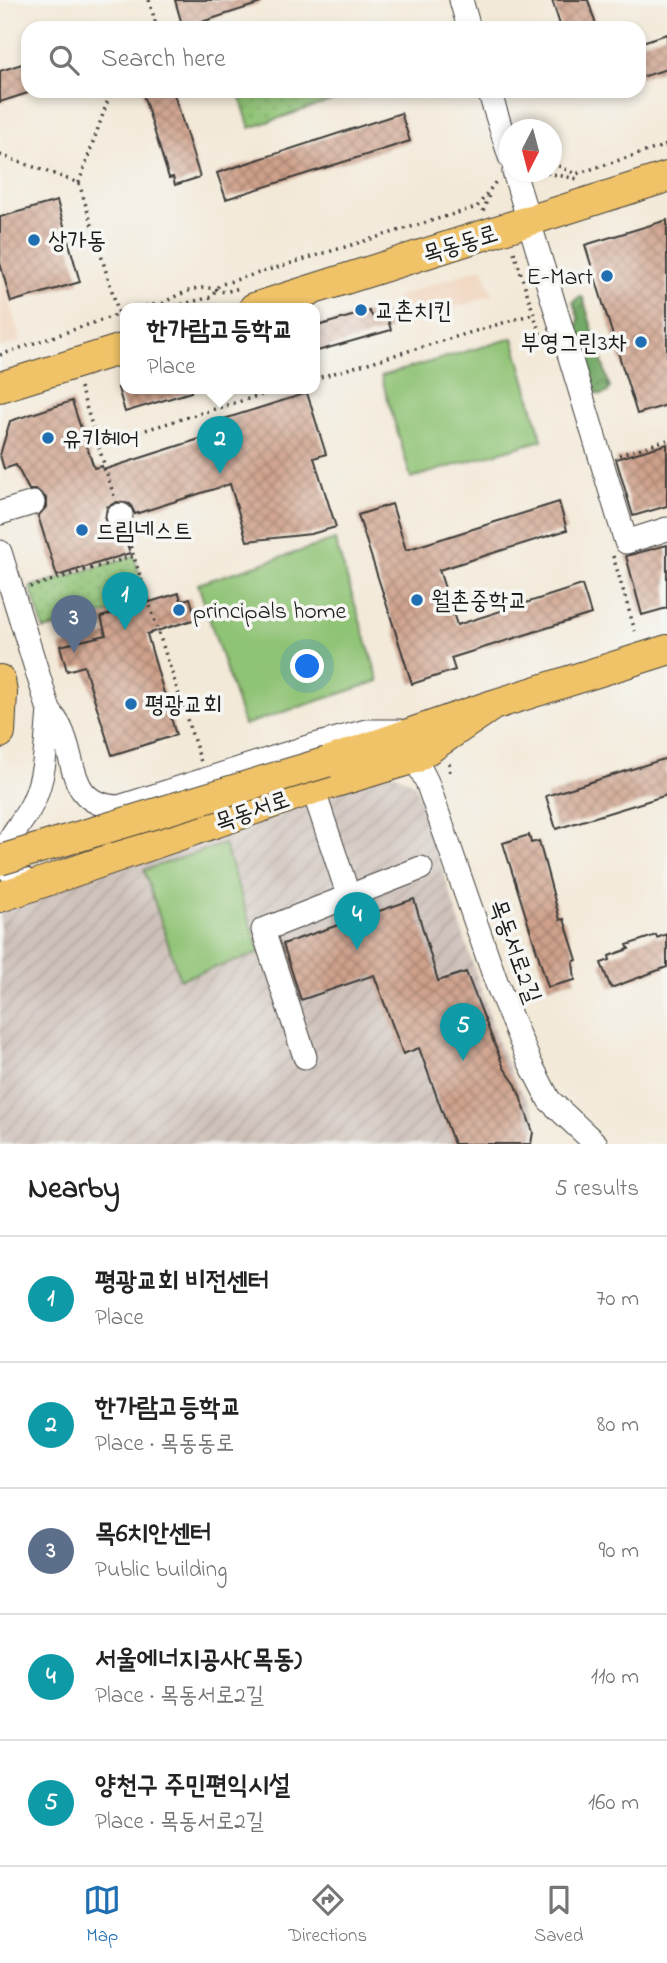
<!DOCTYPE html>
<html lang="en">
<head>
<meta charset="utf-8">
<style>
  :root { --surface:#fff; --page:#f6f6f6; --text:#222; --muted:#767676; --line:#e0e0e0; --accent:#1f6fb2 }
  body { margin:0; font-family:"Indie Flower","Poor Story",sans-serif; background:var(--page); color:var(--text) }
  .compass { position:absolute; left:499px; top:119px; width:63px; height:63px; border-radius:50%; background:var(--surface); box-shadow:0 4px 10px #0003; rotate:186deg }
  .you { position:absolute; left:308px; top:667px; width:24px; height:24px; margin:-18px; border:5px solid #fff; border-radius:50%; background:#1a73e8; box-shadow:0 0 0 10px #1a73e833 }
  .badge { display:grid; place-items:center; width:46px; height:46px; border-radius:50%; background:var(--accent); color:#fff; font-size:23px; font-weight:700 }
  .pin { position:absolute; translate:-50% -58px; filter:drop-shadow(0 2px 4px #0008) }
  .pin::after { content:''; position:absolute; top:37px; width:24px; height:21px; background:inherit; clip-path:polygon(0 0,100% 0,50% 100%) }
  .popup { position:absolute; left:120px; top:303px; width:200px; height:91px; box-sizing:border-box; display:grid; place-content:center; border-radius:14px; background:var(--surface); filter:drop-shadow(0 2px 5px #0005); font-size:23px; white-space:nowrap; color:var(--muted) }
  .popup b { font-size:26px; color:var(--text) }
  .popup::after { content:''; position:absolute; left:50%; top:100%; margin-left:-14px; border:14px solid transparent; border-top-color:var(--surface) }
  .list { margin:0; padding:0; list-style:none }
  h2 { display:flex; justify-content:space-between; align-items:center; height:91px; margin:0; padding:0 28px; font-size:30px }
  h2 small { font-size:23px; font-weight:400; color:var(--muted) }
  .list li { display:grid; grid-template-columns:46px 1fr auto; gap:21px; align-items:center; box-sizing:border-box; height:126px; padding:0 28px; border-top:2px solid var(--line) }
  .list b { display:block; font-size:26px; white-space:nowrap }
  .list p { margin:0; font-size:23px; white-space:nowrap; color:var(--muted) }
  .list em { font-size:23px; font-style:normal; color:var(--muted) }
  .icon { flex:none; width:38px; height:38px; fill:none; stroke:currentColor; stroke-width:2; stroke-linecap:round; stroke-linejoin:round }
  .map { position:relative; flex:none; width:667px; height:1144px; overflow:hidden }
  .search { position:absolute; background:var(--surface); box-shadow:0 4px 10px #0003; left:21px; right:21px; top:21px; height:77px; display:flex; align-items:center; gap:18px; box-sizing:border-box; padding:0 24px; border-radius:21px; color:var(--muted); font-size:26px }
  .sheet { height:721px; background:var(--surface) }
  nav { display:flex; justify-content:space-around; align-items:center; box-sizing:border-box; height:98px; border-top:2px solid var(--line); background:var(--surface); font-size:19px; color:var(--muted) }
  nav a { display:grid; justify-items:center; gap:4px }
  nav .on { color:var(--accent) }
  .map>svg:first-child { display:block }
  .built { fill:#f1d5bd }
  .industrial { fill:url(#industrial-furrows) }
  .grass { fill:url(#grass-dots); stroke:#567048; stroke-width:2 }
  .forest { fill:url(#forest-crowns); stroke:#486241; stroke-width:2 }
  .garden { fill:#8fc375; stroke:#567048; stroke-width:2 }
  .building { fill:url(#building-cross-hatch) }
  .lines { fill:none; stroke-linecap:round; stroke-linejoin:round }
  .minor-casing { stroke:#3c3b38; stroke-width:25 }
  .major-casing { stroke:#3c3b38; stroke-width:32 }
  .path { stroke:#3c3b38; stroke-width:3.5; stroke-dasharray:2 5; stroke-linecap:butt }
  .minor { stroke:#fff; stroke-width:23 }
  .major { stroke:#f1c369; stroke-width:30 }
  .major-bridge-casing { stroke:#3c3b38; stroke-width:32; stroke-linecap:butt }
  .major-bridge { stroke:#f1c369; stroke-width:30 }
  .poi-dot { fill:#1f6fb2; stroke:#f6f6f2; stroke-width:2.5 }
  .labels { text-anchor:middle; stroke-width:7; stroke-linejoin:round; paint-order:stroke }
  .poi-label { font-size:24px; fill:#1c1c1c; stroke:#f6f6f2; text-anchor:start }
  .street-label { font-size:24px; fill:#1c1c1c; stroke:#f6f6f2 }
</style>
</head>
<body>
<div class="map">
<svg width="667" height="1144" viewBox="0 0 667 1144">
  <defs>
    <pattern id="industrial-furrows" width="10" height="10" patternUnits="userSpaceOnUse" patternTransform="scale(1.75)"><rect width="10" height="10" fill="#cec1ba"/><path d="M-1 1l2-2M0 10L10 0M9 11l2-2" fill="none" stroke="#b0a59f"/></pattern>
    <pattern id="grass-dots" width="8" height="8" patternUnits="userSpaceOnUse" patternTransform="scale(1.75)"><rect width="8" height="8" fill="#8fc375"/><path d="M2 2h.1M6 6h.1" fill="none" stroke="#7ba765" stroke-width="1.8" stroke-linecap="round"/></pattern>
    <pattern id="forest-crowns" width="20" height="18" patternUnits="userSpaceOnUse" patternTransform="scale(1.75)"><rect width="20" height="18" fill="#73a966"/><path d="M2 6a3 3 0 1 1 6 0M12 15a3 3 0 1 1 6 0" fill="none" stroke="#5e8953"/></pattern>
    <pattern id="building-cross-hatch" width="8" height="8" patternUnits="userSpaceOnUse" patternTransform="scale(1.75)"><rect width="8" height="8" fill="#cfa18b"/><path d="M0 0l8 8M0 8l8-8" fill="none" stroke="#a78271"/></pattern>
  </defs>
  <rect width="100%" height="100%" fill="#f6f6f2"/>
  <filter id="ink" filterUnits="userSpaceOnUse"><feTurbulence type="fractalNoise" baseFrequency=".0143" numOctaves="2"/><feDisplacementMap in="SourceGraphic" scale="14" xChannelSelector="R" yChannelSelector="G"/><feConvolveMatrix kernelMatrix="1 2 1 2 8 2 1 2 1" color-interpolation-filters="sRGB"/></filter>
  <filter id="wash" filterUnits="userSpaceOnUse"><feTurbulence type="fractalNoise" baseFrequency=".00686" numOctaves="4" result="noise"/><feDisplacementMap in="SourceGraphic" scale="28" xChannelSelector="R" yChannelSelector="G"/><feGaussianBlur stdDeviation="1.57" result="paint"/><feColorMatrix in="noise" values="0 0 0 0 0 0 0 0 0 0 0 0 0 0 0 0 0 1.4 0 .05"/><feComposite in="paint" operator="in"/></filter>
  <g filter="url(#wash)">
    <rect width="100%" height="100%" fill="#f3e9d8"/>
    <!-- built -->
    <path class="built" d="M483,267L493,295L405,324L396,297Z
      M0,272L21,341L0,348Z"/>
    <!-- industrial -->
    <path class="industrial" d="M392,772L415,784L499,1046L513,1078L536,1114L533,1144H0V893Z"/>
    <!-- grass -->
    <path class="grass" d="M238,91H337L339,98L250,128Z
      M134,556L149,602L44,630L30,587Z"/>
    <!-- forest -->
    <path class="forest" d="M580,296L583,298L610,388L607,393L600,395L592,390L574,333L579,320L573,302Z"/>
    <!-- garden -->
    <path class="garden" d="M513,338L542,440L411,478L381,376Z
      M335,540L379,681L244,725L198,584Z
      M224,844L260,953L180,979L144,870Z"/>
    <g id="blocks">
      <!-- building -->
      <path class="building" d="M175,0H261V3L183,28Z
        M552,0H588L597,28H561Z
        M667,34V69L639,78V43Z
        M28,62V93L0,102V71Z
        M142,91H173L200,177L175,185L173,177L169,178Z
        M401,113L410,141L226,199L217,173Z
        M57,201L80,282L11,302L0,263V217Z
        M667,220V405L637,414L585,245Z
        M369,311L373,317L386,313L391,330L314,352V327Z
        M118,388H191V392L125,412Z
        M307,393L326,454L314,458L336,527L311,534L247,541L230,484L135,514L130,504L117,502L107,507L105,520L109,527L122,529L130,553L57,576L38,516L46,507V498L37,490H29L16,465L4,469L0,455L10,421L72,401L94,468L102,466L103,470L212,435L208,424Z
        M667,444V506L633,516L616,459Z
        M559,502L567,530L439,570L457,625L582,585L591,614L451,658L455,670L412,684L358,515L392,504L406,550Z
        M667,545V608L642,615L626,556Z
        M179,593L181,601L190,598L196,619L147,634L176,735L112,755L84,666L67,671L60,646L106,635L101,617Z
        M667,758V795L556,829L546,796Z
        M529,835L531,843L539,841L560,920L564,919L577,960L573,962L575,980L548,987L503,843Z
        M414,899L438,981L466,972L504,1068L516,1085L533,1132L531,1144H454L419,1048L403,1054L374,975L301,1000L283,944Z
        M667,934V967L611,988L601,963L610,960L609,956L629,949L627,945L656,935L657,938Z"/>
    </g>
  </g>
  <g filter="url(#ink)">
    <use href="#blocks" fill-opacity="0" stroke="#3c3b38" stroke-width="2"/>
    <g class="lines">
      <!-- minor casing -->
      <g class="minor-casing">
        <path id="minor" d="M461,0L469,28
          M489,91L510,157
          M514,172L626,542L667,529
          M0,513L33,503
          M118,516L121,515
          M0,552L49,710C53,716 58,722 61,729C77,762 67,805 119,807L311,746L366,731H400
          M415,758L427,782L497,984L530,1063L549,1100L596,1144
          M313,789L349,897
          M39,884C25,881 2,873 4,855C6,838 26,819 33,802C46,774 46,741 49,710
          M305,1057L263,930L421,868"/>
      </g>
      <!-- major casing -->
      <g class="major-casing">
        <path id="major" d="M254,308L667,177
          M0,387L125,348
          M0,680L2,693L0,733
          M327,762L493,705L667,650
          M0,897L313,789L415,758L493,705"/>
      </g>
      <!-- path -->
      <path class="path" d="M149,0L157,28
        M0,155L79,183L119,314
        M552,163L576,174L667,145
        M547,173L578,179
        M79,183L111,91
        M483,211L489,195
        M514,252L544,346
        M139,308L151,304L164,308
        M157,308C167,299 192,287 206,288C223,288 215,296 239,288
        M168,308L211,297L219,285L477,207L497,180
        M0,355L125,312
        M314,379L533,314
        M80,387L115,499
        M99,444L284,388
        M619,455L667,440
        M126,533L201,762
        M613,556L635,631
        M30,587L134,556
        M449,763L450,775"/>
      <!-- minor -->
      <use href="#minor" class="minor"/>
      <!-- major -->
      <use href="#major" class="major"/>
      <!-- major-bridge casing -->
      <g class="major-bridge-casing">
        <path id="major-bridge" d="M0,860L327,762"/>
      </g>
      <!-- major-bridge -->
      <use href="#major-bridge" class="major-bridge"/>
    </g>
  </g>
  <!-- markers -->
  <g class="poi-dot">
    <circle cx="34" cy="240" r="7"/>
    <circle cx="607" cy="276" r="7"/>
    <circle cx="361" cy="310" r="7"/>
    <circle cx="641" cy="342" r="7"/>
    <circle cx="48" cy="438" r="7"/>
    <circle cx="82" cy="530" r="7"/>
    <circle cx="417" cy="600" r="7"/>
    <circle cx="179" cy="610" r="7"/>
    <circle cx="131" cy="704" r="7"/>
  </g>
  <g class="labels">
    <!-- poi labels -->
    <g class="poi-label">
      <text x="48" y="248">상가동</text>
      <text x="593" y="284" text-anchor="end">E-Mart</text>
      <text x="375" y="318">교촌치킨</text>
      <text x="627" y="350" text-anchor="end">부영그린3차</text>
      <text x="62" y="446">유키헤어</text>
      <text x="96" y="538">드림네스트</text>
      <text x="431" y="608">월촌중학교</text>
      <text x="193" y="618">principals home</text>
      <text x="145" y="712">평광교회</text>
    </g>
    <!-- street labels -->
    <g class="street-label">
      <text transform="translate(460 243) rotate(-17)" y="8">목동동로</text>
      <text transform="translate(252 810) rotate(-19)" y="8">목동서로</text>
      <text transform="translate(516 951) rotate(70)" y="8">목동서로2길</text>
    </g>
  </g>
</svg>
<svg class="compass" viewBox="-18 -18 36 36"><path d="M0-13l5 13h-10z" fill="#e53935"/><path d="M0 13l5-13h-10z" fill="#767676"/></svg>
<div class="you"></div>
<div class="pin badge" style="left:125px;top:630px;background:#0f9aa8">1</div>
<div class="pin badge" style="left:220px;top:474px;background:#0f9aa8">2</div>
<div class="popup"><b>한가람고등학교</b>Place</div>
<div class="pin badge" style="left:74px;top:653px;background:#5c6f8a">3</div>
<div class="pin badge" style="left:357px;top:950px;background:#0f9aa8">4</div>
<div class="pin badge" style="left:463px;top:1061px;background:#0f9aa8">5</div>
<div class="search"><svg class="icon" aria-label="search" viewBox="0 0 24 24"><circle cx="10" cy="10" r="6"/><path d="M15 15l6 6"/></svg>Search here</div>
</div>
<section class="sheet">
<h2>Nearby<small>5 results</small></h2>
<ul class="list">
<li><span class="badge" style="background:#0f9aa8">1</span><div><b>평광교회 비전센터</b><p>Place</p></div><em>70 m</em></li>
<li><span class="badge" style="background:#0f9aa8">2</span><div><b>한가람고등학교</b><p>Place · 목동동로</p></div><em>80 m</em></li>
<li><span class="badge" style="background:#5c6f8a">3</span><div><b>목6치안센터</b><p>Public building</p></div><em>90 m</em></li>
<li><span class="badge" style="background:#0f9aa8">4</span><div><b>서울에너지공사(목동)</b><p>Place · 목동서로2길</p></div><em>110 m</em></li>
<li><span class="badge" style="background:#0f9aa8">5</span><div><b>양천구 주민편익시설</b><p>Place · 목동서로2길</p></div><em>160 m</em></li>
</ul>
</section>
<nav>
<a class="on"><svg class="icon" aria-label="map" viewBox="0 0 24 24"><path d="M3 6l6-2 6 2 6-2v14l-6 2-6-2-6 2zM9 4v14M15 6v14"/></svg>Map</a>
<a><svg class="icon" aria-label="directions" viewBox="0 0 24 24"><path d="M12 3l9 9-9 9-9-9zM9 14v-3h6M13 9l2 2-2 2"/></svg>Directions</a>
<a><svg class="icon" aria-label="saved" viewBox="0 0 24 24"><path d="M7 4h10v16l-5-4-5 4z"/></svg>Saved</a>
</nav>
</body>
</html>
